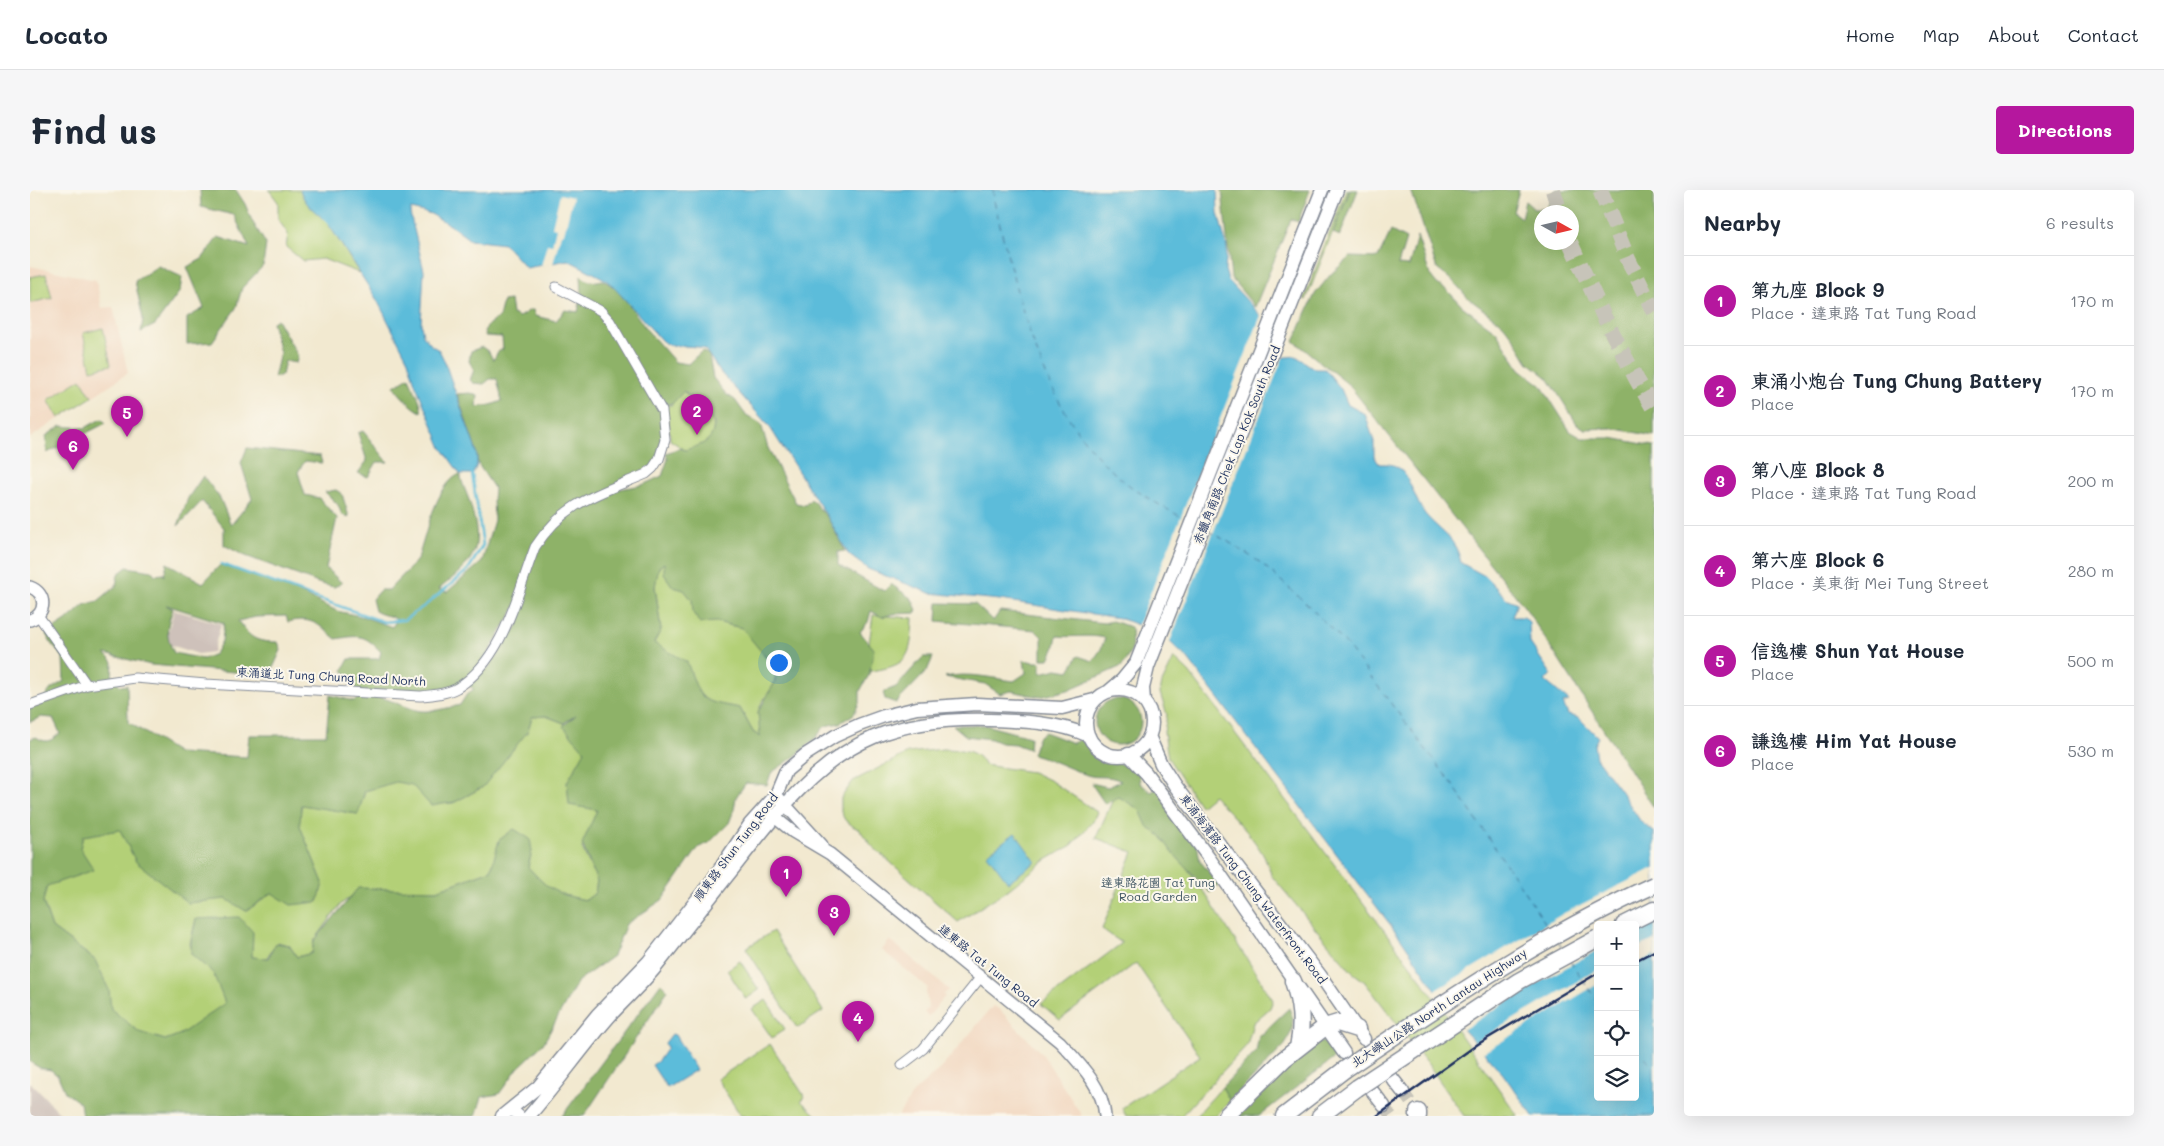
<!DOCTYPE html>
<html lang="en">
<head>
<meta charset="utf-8">
<style>
  :root { --surface:#fff; --page:#f6f6f7; --text:#1f2937; --muted:#747a83; --line:#e0e1e3; --accent:#b5179e }
  body { margin:0; font-family:Mali,"LXGW WenKai TC",sans-serif; background:var(--page); color:var(--text) }
  .controls { position:absolute; right:15px; bottom:15px; display:grid; overflow:hidden; border-radius:5px; box-shadow:0 5px 20px #0002 }
  .controls button { width:45px; height:45px; display:grid; place-items:center; padding:0; border:0; border-bottom:1px solid var(--line); background:var(--surface); color:var(--text); font:25px sans-serif }
  .compass { position:absolute; left:1504px; top:15px; width:45px; height:45px; border-radius:50%; background:var(--surface); box-shadow:0 5px 20px #0002; rotate:98deg }
  .you { position:absolute; left:748px; top:472px; width:18px; height:18px; margin:-12px; border:4px solid #fff; border-radius:50%; background:#1a73e8; box-shadow:0 0 0 8px #1a73e833 }
  .badge { display:grid; place-items:center; width:32px; height:32px; border-radius:50%; background:var(--accent); color:#fff; font-size:16px; font-weight:700 }
  .pin { position:absolute; translate:-50% -41px; filter:drop-shadow(0 1px 2px #0008) }
  .pin::after { content:''; position:absolute; top:26px; width:18px; height:15px; background:inherit; clip-path:polygon(0 0,100% 0,50% 100%) }
  .list { margin:0; padding:0; list-style:none }
  h2 { display:flex; justify-content:space-between; align-items:center; height:65px; margin:0; padding:0 20px; font-size:21px }
  h2 small { font-size:16px; font-weight:400; color:var(--muted) }
  .list li { display:grid; grid-template-columns:32px 1fr auto; gap:15px; align-items:center; box-sizing:border-box; height:90px; padding:0 20px; border-top:1px solid var(--line) }
  .list b { display:block; font-size:19px; white-space:nowrap }
  .list p { margin:0; font-size:16px; white-space:nowrap; color:var(--muted) }
  .list em { font-size:16px; font-style:normal; color:var(--muted) }
  .icon { flex:none; width:28px; height:28px; fill:none; stroke:currentColor; stroke-width:2; stroke-linecap:round; stroke-linejoin:round }
  .map { position:relative; flex:none; width:1624px; height:926px; overflow:hidden; border-radius:5px }
  header { display:flex; align-items:center; gap:30px; box-sizing:border-box; height:70px; padding:0 25px; background:var(--surface); border-bottom:1px solid var(--line) }
  header strong { font-size:24px }
  nav { display:flex; gap:28px; margin-inline-start:auto; font-size:18px }
  .intro { display:flex; align-items:center; justify-content:space-between; box-sizing:border-box; height:120px; padding:0 30px }
  h1 { margin:0; font-size:35px }
  .button { padding:12px 22px; border-radius:5px; background:var(--accent); color:#fff; font-size:18px; font-weight:700 }
  main { display:flex; gap:30px; padding:0 30px }
  aside { flex:1; background:var(--surface); border-radius:5px; box-shadow:0 5px 20px #0002 }
  .map>svg:first-child { display:block }
  .built { fill:#f1d5bd }
  .industrial { fill:#cec1ba }
  .green { fill:#b3d077; stroke:#67806a }
  .forest { fill:#8eb268; stroke:#547063; fill-rule:evenodd }
  .water { fill:#5cbcda; stroke:#3c769c; fill-rule:evenodd }
  .pier { fill:#f2e9d0 }
  .lines { fill:none; stroke-linecap:round; stroke-linejoin:round }
  .stream { stroke:#5cbcda; stroke-width:2.5 }
  .ferry { stroke:#2e5983; stroke-width:1; stroke-dasharray:6 5; stroke-linecap:butt }
  .secondary-tunnel { stroke:#c7c4b9; stroke-width:12; stroke-dasharray:12 6; stroke-linecap:butt }
  .motorway-tunnel { stroke:#c7c4b9; stroke-width:16; stroke-dasharray:16 8; stroke-linecap:butt }
  .minor-casing { stroke:#868c97; stroke-width:11 }
  .tertiary-casing { stroke:#868c97; stroke-width:14 }
  .secondary-casing { stroke:#868c97; stroke-width:15 }
  .motorway-casing { stroke:#868c97; stroke-width:19 }
  .minor { stroke:#fff; stroke-width:9 }
  .tertiary { stroke:#fff; stroke-width:11 }
  .secondary { stroke:#fff; stroke-width:12 }
  .motorway { stroke:#fff; stroke-width:16 }
  .rail { stroke:#1b2f5e; stroke-width:2.5 }
  .motorway-bridge-casing { stroke:#868c97; stroke-width:19; stroke-linecap:butt }
  .motorway-bridge { stroke:#fff; stroke-width:16 }
  .labels { text-anchor:middle; stroke-width:4; stroke-linejoin:round; paint-order:stroke }
  .street-label { font-size:12px; fill:#1b2f5e; stroke:#fbf7ec }
  .park-label { font-size:12px; fill:#415764; stroke:#fbf7ec }
</style>
</head>
<body>
<header>
<strong>Locato</strong>
<nav><a>Home</a><a>Map</a><a>About</a><a>Contact</a></nav>
</header>
<div class="intro"><h1>Find us</h1><a class="button">Directions</a></div>
<main>
<div class="map">
<svg width="1624" height="926" viewBox="0 0 1624 926">
  <rect width="100%" height="100%" fill="#fbf7ec"/>
  <filter id="ink" filterUnits="userSpaceOnUse"><feTurbulence type="fractalNoise" baseFrequency=".02" numOctaves="2"/><feDisplacementMap in="SourceGraphic" scale="10" xChannelSelector="R" yChannelSelector="G"/><feConvolveMatrix kernelMatrix="1 2 1 2 8 2 1 2 1" color-interpolation-filters="sRGB"/></filter>
  <filter id="wash" filterUnits="userSpaceOnUse"><feTurbulence type="fractalNoise" baseFrequency=".0096" numOctaves="4" result="noise"/><feDisplacementMap in="SourceGraphic" scale="20" xChannelSelector="R" yChannelSelector="G"/><feGaussianBlur stdDeviation="1.12" result="paint"/><feColorMatrix in="noise" values="0 0 0 0 0 0 0 0 0 0 0 0 0 0 0 0 0 1.4 0 .05"/><feComposite in="paint" operator="in"/></filter>
  <g filter="url(#wash)">
    <rect width="100%" height="100%" fill="#f2e9d0"/>
    <!-- built -->
    <path class="built" d="M0,76L66,90L72,118L83,117L98,183L0,248Z
      M860,750L919,800L913,805L915,806L899,826L894,823L898,818L896,801L898,798L852,760Z
      M963,816L969,819L1013,865L1052,926H868L884,902L912,877Z"/>
    <!-- industrial -->
    <path class="industrial" d="M144,420L191,434L183,462L168,464L135,453Z
      M0,892L33,926H0Z"/>
    <!-- green -->
    <path class="green" d="M239,0H270C277,20 290,22 301,38L329,83L293,69L273,71L256,57L258,44L248,29V12Z
      M1316,0H1319L1276,110L1274,109Z
      M16,84L22,108L0,113V87Z
      M73,138L81,175L61,180L53,143Z
      M51,189L62,207L29,228L18,210Z
      M653,201L683,231C686,250 672,258 655,260L640,250L639,232L634,215H642L644,209Z
      M634,371L687,432L712,438L724,449L735,467L747,481L743,496L732,512L728,522L731,547L723,542L710,518L678,513L623,452L631,440L625,395L628,379Z
      M843,425L883,428C881,470 878,476 835,482Z
      M1144,468L1159,482L1393,792L1488,926H1434L1400,877L1334,791L1322,782L1241,685C1236,657 1202,626 1183,605L1170,616L1138,568L1134,542L1137,525L1130,503L1132,493Z
      M516,526L534,533L542,545L556,558L567,620L552,658L567,691L565,703L556,710C526,705 518,700 498,677L502,661L469,653L461,680L407,700H330L311,714L284,751L282,763L267,767L259,755L247,752L235,770L222,767L166,729L160,754L164,765L184,781L196,813L172,832L147,846L135,850L106,842L79,820L65,770L22,738L13,712L15,692L50,658L53,646L91,637L199,707L216,721L234,709L242,699L293,693L269,634L272,611L292,618L327,624L335,601C374,583 373,582 402,614L423,613L453,597L501,527Z
      M913,559C929,560 947,558 954,575L1002,582L1021,591L1067,622L1063,631L1042,655L1016,670L979,699L928,732L842,656L829,639L824,637L815,630L811,622V608L823,591L878,563Z
      M1088,598L1115,618L1178,708L1243,810L1240,818L1223,833L1217,855L1151,926H1096L1092,918L1170,866L1106,773L1030,830L1011,814L1092,753L1072,739L1103,662L1066,648Z
      M743,741L793,821L767,838L716,758Z
      M710,771L729,800L716,809L697,780Z
      M736,810L755,839L742,848L722,819Z
      M740,854L775,907L771,911L787,926H711L687,889Z
      M1192,897L1200,911L1186,926H1166Z"/>
    <!-- forest -->
    <path class="forest" d="M170,0H206L215,14L222,31L236,54L233,76L212,98L206,118L182,152L157,154V128L174,118L157,77L172,69L188,47L219,57L204,25L171,17Z
      M1192,0H1280L1268,32L1261,29L1225,117L1201,88Z
      M1320,0H1328L1310,46L1303,43Z
      M1381,0H1489L1483,22L1491,28L1495,11L1504,19H1516L1526,0H1624V246L1581,238L1555,239L1547,234L1518,188L1498,172L1484,148L1473,134L1438,108L1424,92L1407,79ZM1512,22H1542V52H1512Z
      M1361,41L1376,49L1368,75L1379,76L1387,46L1400,85L1407,94L1417,100L1432,116L1466,141L1490,179L1511,195L1540,241L1552,248H1581L1624,256V618L1496,419L1319,195L1264,151L1285,104L1301,84L1320,67L1348,68Z
      M128,76L152,87L150,101L125,135L111,142L113,129L105,91Z
      M551,85C558,93 563,92 573,90L584,97L598,113L616,139L645,172L658,174L672,161L679,165L683,188L696,204L705,210L715,224L731,234L738,258L766,313L775,315L781,309L798,328L815,361L808,362V375L854,401L861,394L882,409L887,420L886,423L863,424L852,427L841,421L838,432L830,442L844,459L839,485L830,501V511L824,524L810,533L795,536L784,550L764,567L741,583L737,595L716,593L706,607L704,620L699,633L679,653L669,657L632,710L596,734L583,766L548,791L513,854L488,878L469,904L452,907L446,926H52L50,913L35,902L28,886L21,880L10,878L0,872V549L6,547C17,554 21,551 30,543L23,528L11,527L0,532V516L12,511L21,499L34,491L33,467L22,455L16,444L36,431L54,415L68,411L86,396L88,384L97,377L122,381L125,385L134,384V386L137,373L173,393L191,374L264,400L307,421L334,427L362,437L367,430C361,425 353,426 345,421L342,409L350,400H359C364,394 385,374 388,368C396,345 406,294 430,284C432,294 436,301 439,310C454,358 448,368 409,399L417,402L452,372L464,330L463,310L464,298L448,274L446,260L427,204L441,203L448,206L447,217L461,215L472,211L467,189H460L454,194L443,193L440,190L444,180L439,171L441,161L452,157L459,162L463,170L469,161L473,159L472,147L455,146L454,141L459,134L469,127L473,111L480,110L482,124L489,127L500,120H503L505,126L526,131L535,120L548,122L552,104ZM654,201L684,233C684,252 671,255 655,260L650,258L636,263L638,269L632,286L612,295L584,300C594,294 607,290 615,283C634,268 633,236 634,215L643,213ZM634,373V384L643,397L654,400L662,410L663,423L670,433L687,432L712,438L747,481L744,494L728,522L730,547L723,542L710,518C667,510 672,512 657,472L624,453L631,440L625,397L629,377ZM491,408L488,419L491,426L487,437L473,454L471,453L459,478L450,477ZM136,415L194,433L192,451L185,464L173,469L144,463C135,444 136,438 143,419ZM256,426L258,432C282,426 289,435 306,449C330,445 334,444 351,462L349,469H319L313,480L320,489L321,502L412,503L437,495L444,499L437,504L430,515C418,518 402,522 391,521C368,518 345,496 324,511L300,505L296,545H219L217,567L148,563L98,532L97,495L91,496L82,487L83,472L75,464L121,475L228,484L243,478L251,460L248,452C226,452 221,449 208,431L226,427ZM546,525L533,536L555,561L537,592L539,615L567,620L552,654L567,691L565,703L556,710C525,704 519,700 498,677L502,661L500,649L484,639L469,650L461,680L407,700L328,698L284,751L282,763L267,767L259,755L246,753L238,768L222,767L223,742L209,727L166,729L161,751V764L183,783L195,813L151,844L135,850L109,842L81,819L79,800L65,770L22,738L13,712L17,696L64,680L50,658L53,646L90,640L106,672L158,713L196,709L216,721L242,703L261,715L288,712L293,693L270,636L271,615L328,624L335,601L366,592L382,595L401,616L425,612L453,597L498,541L502,527L516,526L534,533Z
      M247,129L268,166L266,173L255,171L252,185L244,188L250,163L242,132Z
      M379,187C382,198 393,211 391,222C383,218 368,204 364,196Z
      M71,229L76,233L17,263L16,246L31,236L55,238Z
      M333,241L358,272H347L338,287L328,283L337,271L328,243Z
      M217,258L290,266L292,273L275,271L268,282L275,305L289,308L307,328L296,378L312,393L304,397L291,394L213,365L194,355V338L172,311L148,336L158,308L173,286L190,308L201,335L222,309L211,273Z
      M306,300L312,304L319,327L312,325L308,315L295,302Z
      M908,413L945,414L963,431L970,421L1074,433L1082,431L1101,437L1102,460L1092,476L1038,500L1010,507L981,501L970,504L955,494L915,487C938,482 961,488 984,491L996,483L994,470L1004,472H1011V483L1027,479L1039,481L1048,466L1063,471L1071,459L1075,448C1059,444 1043,448 1027,446L1024,459L1019,469H1012V447L1005,440L907,431Z
      M893,467H903L897,481L866,513L855,509L853,502L866,497Z
      M1065 532a23 23 0 1 1 46 0a23 23 0 1 1-46 0Z
      M923,535H955L1000,547L999,559L985,554L971,553L961,549L936,546Z
      M1014,542L1043,553L1051,549C1068,566 1087,572 1109,582L1110,593L1121,602L1135,594L1141,608L1138,622L1153,643L1166,647L1170,671L1189,694L1180,703L1142,662L1130,645L1118,638L1110,620L1089,607L1075,614L1061,593L1078,597L1091,591C1077,584 1069,589 1057,585C1038,578 1021,569 1002,564L1008,547Z
      M631,793L638,800L554,926H532Z
      M1259,818L1263,828L1262,840L1255,855L1200,911L1192,897L1226,862L1229,845H1234L1238,838Z
      M1294,852L1307,866L1229,926H1208L1268,863L1275,865L1277,862L1276,858L1283,853Z"/>
    <!-- water -->
    <path class="water" d="M270,0H1187L1188,23L1197,58L1195,80L1198,90L1231,126L1249,168L1266,166L1285,179H1295L1311,199L1318,215L1335,224L1344,251V266L1349,274C1357,274 1364,273 1371,280C1382,292 1385,311 1395,324C1410,342 1426,347 1431,373L1455,386L1476,408L1487,413L1482,427H1494L1499,432L1500,453L1521,484L1515,491L1539,511L1533,513L1538,525L1549,528L1568,547L1564,555L1566,568L1590,600L1611,632L1624,642V926H1503L1473,884L1432,838L1372,750L1158,469L1139,451L1108,435L1089,428L970,410L900,403L838,379L819,365L798,328L739,236L690,182L675,159L668,157L640,155L632,151L582,95L573,88L538,70L496,78L474,54L440,50L420,35L401,24L381,19L380,23L394,81L391,134L393,145L402,156L409,160L414,170L446,260C447,270 449,276 442,284H430L412,258L385,193L378,170L347,110L301,38C290,22 277,20 270,0ZM1568,735H1605V907H1568Z
      M985,643L1006,672L978,692L957,664Z
      M642,844L645,845L666,880L637,898L622,875L628,871L637,858L635,853Z"/>
    <!-- pier -->
    <path class="pier" d="M530,4L543,7L534,44H531L523,74L511,76L517,54L522,55L526,38L522,37Z
      M1232,123L1250,165H1254L1139,454L1107,437Z
      M1624,678V733L1605,742V735H1568V760L1495,800L1431,841L1404,801L1534,723Z
      M1624,750V765L1605,775V759Z
      M1568,779V794L1451,864L1442,854Z"/>
    <g class="lines">
      <!-- stream -->
      <path class="stream" d="M191,374L354,432L374,430L397,414L438,380L453,355L442,284"/>
      <!-- ferry -->
      <path class="ferry" d="M963,0L964,11C987,102 1008,209 1078,277C1101,300 1129,315 1157,330
        M1178,341L1197,351L1231,373L1276,413L1315,453L1423,595L1520,740
        M1528,752L1533,759
        M1540,771L1568,812
        M1605,862L1624,875"/>
    </g>
  </g>
  <g filter="url(#ink)">
    <g class="lines">
      <!-- secondary-tunnel -->
      <path class="secondary-tunnel" d="M1373,902L1381,913
        M1354,916L1361,926"/>
      <!-- motorway-tunnel -->
      <path class="motorway-tunnel" d="M1523,0L1530,22
        M1570,0L1597,67L1624,122
        M1540,52L1574,127L1607,190L1624,219"/>
      <!-- minor casing -->
      <g class="minor-casing">
        <path id="minor" d="M8,425L57,495
          M0,515L57,495L105,488L176,494L390,506C402,505 416,504 427,498C474,469 487,404 505,357C535,311 569,304 616,284L623,278L629,269L635,250L632,221L580,131L571,121L526,97
          M872,875L893,859L950,788"/>
      </g>
      <!-- tertiary casing -->
      <g class="tertiary-casing">
        <path id="tertiary" d="M0,397C17,403 17,424 0,430
          M749,608L792,655
          M737,621L763,642L800,664L1030,852C1049,873 1073,896 1075,926
          M482,920L489,926"/>
      </g>
      <!-- secondary casing -->
      <g class="secondary-casing">
        <path id="secondary" d="M1056 533a33 33 0 1 1 66 0a33 33 0 1 1-66 0Z
          M1079,501L1092,490L1106,473L1292,0
          M1114,511L1113,498L1118,477L1307,0
          M1119,546L1131,574L1145,596L1290,785L1334,849
          M1098,564L1116,583L1179,668L1314,863
          M1362,888L1373,902
          M1343,902L1354,916
          M472,926L508,897L567,825L618,772L683,689L720,634L746,605L756,581L775,565L805,546L829,535L854,526L887,518L947,514L1032,518L1064,510
          M499,926C527,894 551,859 579,827C597,807 617,790 633,768C656,739 679,709 703,679C742,629 784,572 844,547C881,532 920,529 959,530C993,531 1028,532 1059,546"/>
      </g>
      <!-- motorway casing -->
      <g class="motorway-casing">
        <path id="motorway" d="M1594,735L1624,720
          M1263,791C1271,814 1273,833 1268,858
          M1388,922V926
          M1196,926L1254,869L1295,837L1308,833L1327,839
          M1254,926L1314,880
          M1290,926L1327,898"/>
      </g>
      <!-- minor -->
      <use href="#minor" class="minor"/>
      <!-- tertiary -->
      <use href="#tertiary" class="tertiary"/>
      <!-- secondary -->
      <use href="#secondary" class="secondary"/>
      <!-- motorway -->
      <use href="#motorway" class="motorway"/>
      <!-- rail -->
      <path class="rail" d="M1605,771L1624,761
        M1347,926L1448,854L1568,783"/>
      <!-- motorway-bridge casing -->
      <g class="motorway-bridge-casing">
        <path id="motorway-bridge" d="M1314,880C1414,812 1514,745 1624,695
          M1327,898L1489,791L1568,748"/>
      </g>
      <!-- motorway-bridge -->
      <use href="#motorway-bridge" class="motorway-bridge"/>
    </g>
  </g>
  <g class="labels">
    <!-- street labels -->
    <g class="street-label">
      <text transform="translate(1207 255) rotate(-68)" y="4">赤鱲角南路 Chek Lap Kok South Road</text>
      <text transform="translate(301 487) rotate(3)" y="4">東涌道北 Tung Chung Road North</text>
      <text transform="translate(706 657) rotate(-53)" y="4">順東路 Shun Tung Road</text>
      <text transform="translate(1223 699) rotate(53)" y="4">東涌海濱路 Tung Chung Waterfront Road</text>
      <text transform="translate(958 776) rotate(39)" y="4">達東路 Tat Tung Road</text>
      <text transform="translate(1409 818) rotate(-33)" y="4">北大嶼山公路 North Lantau Highway</text>
    </g>
    <!-- park labels -->
    <g class="park-label">
      <text x="1128" y="697">達東路花園 Tat Tung<tspan x="1128" dy="14">Road Garden</tspan></text>
    </g>
  </g>
</svg>
<div class="controls">
<button>+</button>
<button>−</button>
<button><svg class="icon" aria-label="locate" viewBox="0 0 24 24"><circle cx="12" cy="12" r="6"/><path d="M12 2v4M12 18v4M2 12h4M18 12h4"/></svg></button>
<button><svg class="icon" aria-label="layers" viewBox="0 0 24 24"><path d="M12 4l9 5-9 5-9-5zM3 14l9 5 9-5"/></svg></button>
</div>
<svg class="compass" viewBox="-18 -18 36 36"><path d="M0-13l5 13h-10z" fill="#e53935"/><path d="M0 13l5-13h-10z" fill="#747a83"/></svg>
<div class="you"></div>
<div class="pin badge" style="left:756px;top:707px">1</div>
<div class="pin badge" style="left:667px;top:245px">2</div>
<div class="pin badge" style="left:804px;top:746px">3</div>
<div class="pin badge" style="left:828px;top:852px">4</div>
<div class="pin badge" style="left:97px;top:247px">5</div>
<div class="pin badge" style="left:43px;top:280px">6</div>
</div>
<aside>
<h2>Nearby<small>6 results</small></h2>
<ul class="list">
<li><span class="badge">1</span><div><b>第九座 Block 9</b><p>Place · 達東路 Tat Tung Road</p></div><em>170 m</em></li>
<li><span class="badge">2</span><div><b>東涌小炮台 Tung Chung Battery</b><p>Place</p></div><em>170 m</em></li>
<li><span class="badge">3</span><div><b>第八座 Block 8</b><p>Place · 達東路 Tat Tung Road</p></div><em>200 m</em></li>
<li><span class="badge">4</span><div><b>第六座 Block 6</b><p>Place · 美東街 Mei Tung Street</p></div><em>280 m</em></li>
<li><span class="badge">5</span><div><b>信逸樓 Shun Yat House</b><p>Place</p></div><em>500 m</em></li>
<li><span class="badge">6</span><div><b>謙逸樓 Him Yat House</b><p>Place</p></div><em>530 m</em></li>
</ul>
</aside>
</main>
</body>
</html>
